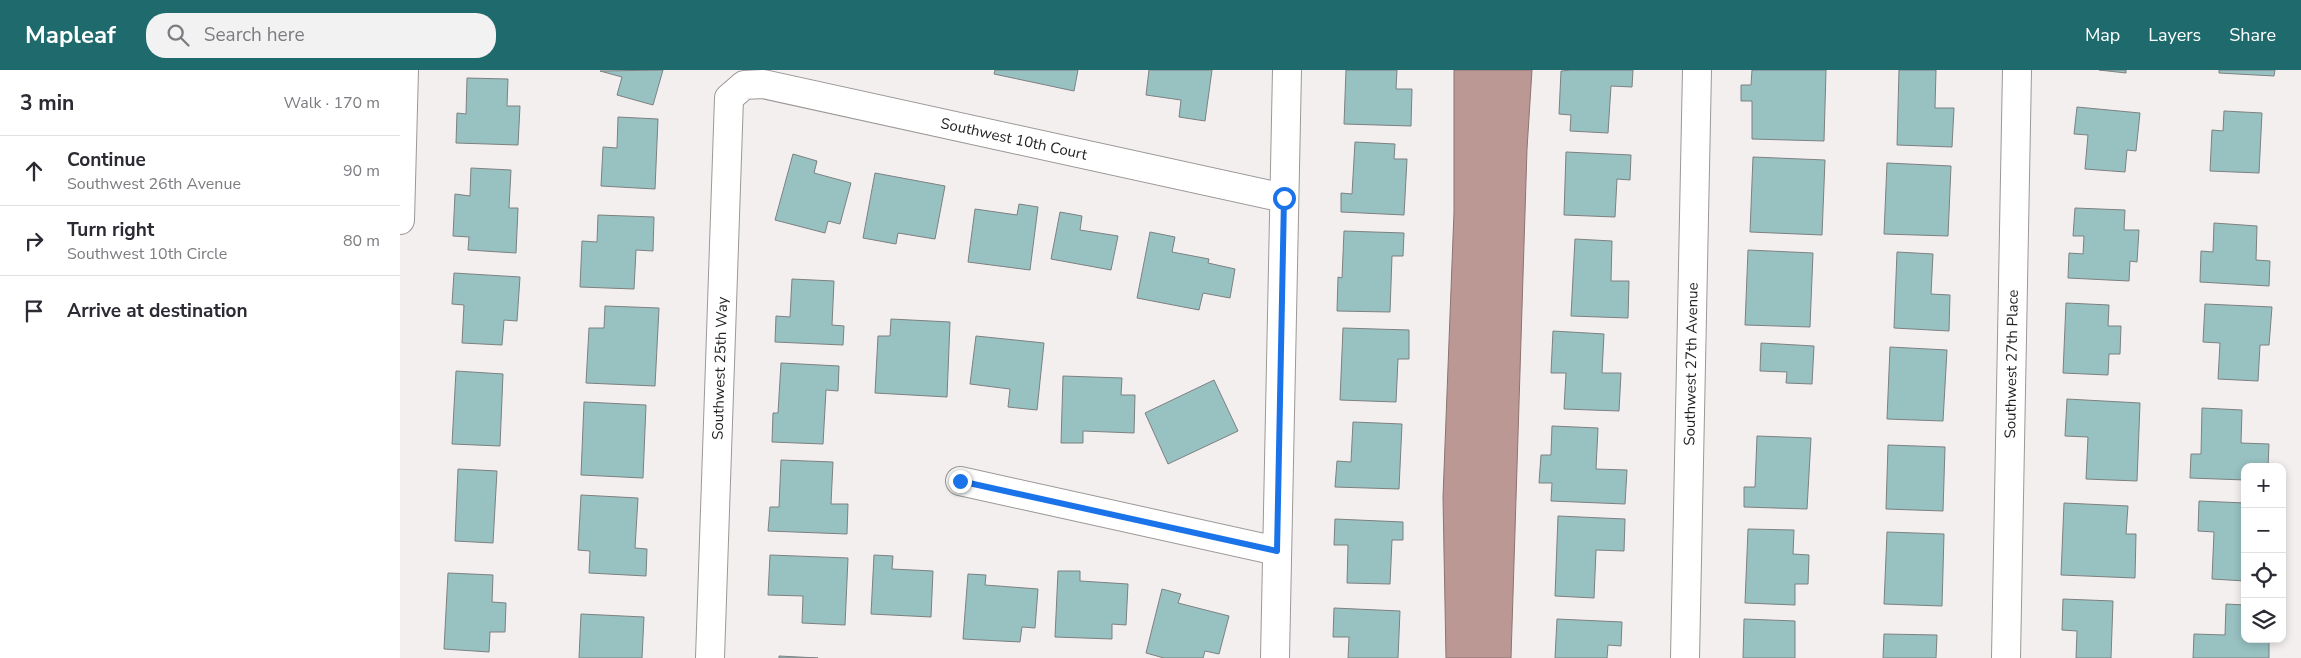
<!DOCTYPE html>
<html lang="en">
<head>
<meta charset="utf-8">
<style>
  :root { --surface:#fff; --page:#f2f2f3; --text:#2b2b33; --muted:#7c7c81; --line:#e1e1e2; --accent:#1e6a6c }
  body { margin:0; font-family:"Nunito Sans",sans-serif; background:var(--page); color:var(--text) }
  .controls { position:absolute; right:15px; bottom:15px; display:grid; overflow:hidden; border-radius:10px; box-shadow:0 2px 8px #0003 }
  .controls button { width:45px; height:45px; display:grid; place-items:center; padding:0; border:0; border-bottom:1px solid var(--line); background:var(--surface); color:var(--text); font:25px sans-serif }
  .stop { position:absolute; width:15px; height:15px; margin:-11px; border:4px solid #1a73e8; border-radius:50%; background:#fff }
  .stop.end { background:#1a73e8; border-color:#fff; box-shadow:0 1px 5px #0008 }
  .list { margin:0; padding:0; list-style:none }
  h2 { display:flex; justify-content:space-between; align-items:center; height:65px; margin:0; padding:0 20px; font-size:21px }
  h2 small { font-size:16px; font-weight:400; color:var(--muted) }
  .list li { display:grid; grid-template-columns:32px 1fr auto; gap:15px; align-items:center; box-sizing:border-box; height:70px; padding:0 20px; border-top:1px solid var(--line) }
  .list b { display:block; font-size:19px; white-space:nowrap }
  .list p { margin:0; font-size:16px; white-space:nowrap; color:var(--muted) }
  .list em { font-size:16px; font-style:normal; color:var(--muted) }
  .icon { flex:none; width:28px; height:28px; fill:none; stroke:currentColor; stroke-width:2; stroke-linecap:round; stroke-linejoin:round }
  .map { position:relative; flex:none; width:1901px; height:588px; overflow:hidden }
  header { display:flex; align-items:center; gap:30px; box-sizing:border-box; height:70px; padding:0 25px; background:var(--accent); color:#fff }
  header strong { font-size:24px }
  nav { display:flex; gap:28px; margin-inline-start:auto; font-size:18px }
  .search { width:350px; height:45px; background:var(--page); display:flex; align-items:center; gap:12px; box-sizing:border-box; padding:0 18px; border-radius:20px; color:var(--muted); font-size:19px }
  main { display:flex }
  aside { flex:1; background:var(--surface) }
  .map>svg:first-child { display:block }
  .water { fill:#bc9894; stroke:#8d7371 }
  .building { fill:#98c1c2; stroke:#7d8080 }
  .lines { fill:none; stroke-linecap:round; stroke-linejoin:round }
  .minor-casing { stroke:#9b9897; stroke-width:30 }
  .minor { stroke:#fff; stroke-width:28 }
  .route { stroke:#1a73e8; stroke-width:6 }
  .labels { text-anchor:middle; stroke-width:4; stroke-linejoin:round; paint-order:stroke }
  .street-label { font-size:15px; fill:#201e1e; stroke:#fffdfd }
</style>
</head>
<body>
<header>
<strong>Mapleaf</strong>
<div class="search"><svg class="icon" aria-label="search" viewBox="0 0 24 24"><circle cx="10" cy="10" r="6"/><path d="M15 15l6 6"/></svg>Search here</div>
<nav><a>Map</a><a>Layers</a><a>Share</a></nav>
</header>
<main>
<aside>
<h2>3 min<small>Walk · 170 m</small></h2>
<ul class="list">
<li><svg class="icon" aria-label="ahead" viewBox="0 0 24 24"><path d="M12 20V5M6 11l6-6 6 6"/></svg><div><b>Continue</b><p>Southwest 26th Avenue</p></div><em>90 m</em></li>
<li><svg class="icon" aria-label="right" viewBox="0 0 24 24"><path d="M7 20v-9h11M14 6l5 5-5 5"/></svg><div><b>Turn right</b><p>Southwest 10th Circle</p></div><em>80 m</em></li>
<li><svg class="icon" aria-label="arrive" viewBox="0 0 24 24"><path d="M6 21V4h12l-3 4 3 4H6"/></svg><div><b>Arrive at destination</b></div></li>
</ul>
</aside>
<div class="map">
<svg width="1901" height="588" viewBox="0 0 1901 588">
  <rect width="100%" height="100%" fill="#f3efef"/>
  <!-- water -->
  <path class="water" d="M1054,0H1132L1127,79L1111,588H1046L1043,427L1054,142Z"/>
  <!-- building -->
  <path class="building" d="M263,0L253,35L217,25L222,7L200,1Z
    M595,0H678L674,21L594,4Z
    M749,0H812L805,51L779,47L781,30L746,25Z
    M946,0H997L996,19H1012L1011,56L944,54Z
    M1172,0H1233L1232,17L1211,16L1208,63L1170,61L1171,45L1159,44L1161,1Z
    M1352,0H1426L1424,71L1352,69V31H1341V15H1351Z
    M1499,0H1536L1535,38H1554L1552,77L1497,75Z
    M1699,0H1726V3Z
    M1819,0H1875L1874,6L1819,3Z
    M67,8L108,9L107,36H120L118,75L56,73L57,43L66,44Z
    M1677,37L1740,43L1736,81L1727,80L1725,102L1685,99L1688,65L1674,64Z
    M1824,41L1862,43L1859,103L1810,101L1812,60L1823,61Z
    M218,47L258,49L255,119L201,116L203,77L217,78Z
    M955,72L995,74L994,89H1007L1004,145L941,142V123L952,124Z
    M1166,82L1231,85L1230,110L1217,109L1215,147L1164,145Z
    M393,84L417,91L414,103L451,113L440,154L428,151L425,163L375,150Z
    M1353,87L1425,90L1422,165L1350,162Z
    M1487,93L1551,96L1548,166L1484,164Z
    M71,98L111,100L109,138H118L116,183L68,180L69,167L53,166L55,124L70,126Z
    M475,103L545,116L535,169L498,163L496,174L463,168Z
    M619,134L638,137L630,200L568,192L575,139L617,145Z
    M1675,138L1725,140L1724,160H1739L1737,192L1730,191L1729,211L1668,208L1669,183L1683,184L1684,166H1673Z
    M660,142L682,146L680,160L718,166L711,200L651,189Z
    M198,145L254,147L253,181L236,180L234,219L180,217L182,171L197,172Z
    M1814,153L1857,156L1856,190L1870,191L1869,216L1800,212L1801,181L1813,182Z
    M944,161L1004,163L1003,186H992L990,242L937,241L938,207L942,208Z
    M750,162L775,167L772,182L809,189L808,193L835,199L830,228L803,223L799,240L737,228Z
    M1175,169L1212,171L1211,211H1229L1228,248L1171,246Z
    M1348,180L1413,183L1410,257L1345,255Z
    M1497,182L1533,184L1531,224L1550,225L1549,261L1494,258Z
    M54,203L120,207L117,251L104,250L102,275L62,273L64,235L52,234Z
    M392,209L434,211L432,255L444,256L443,275L375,272L376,246L390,247Z
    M1666,233L1709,235L1708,256H1721L1720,284H1709L1708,305L1663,303Z
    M1805,234L1872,237L1869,275H1860L1858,311L1818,309L1820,273L1803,272Z
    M205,236L259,238L255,316L186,313L189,258H204Z
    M491,249L550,252L547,327L475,323L478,266H490Z
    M943,258L1009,260V289H998L996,332L940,330Z
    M1153,261L1204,264L1202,303H1221L1219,341L1164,339L1166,303H1151Z
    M576,266L644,273L637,340L608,337L610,319L570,314Z
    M1361,273L1414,276L1412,314L1386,313L1387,302L1360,301Z
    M1490,277L1547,280L1543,351L1487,349Z
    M381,293L439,296L438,321L426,320L423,374L372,372L373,343H378Z
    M56,301L103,304L100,376L52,374Z
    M663,306L722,308L721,325H735L734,363L683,361V373H661Z
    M814,310L838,361L768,394L745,343Z
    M1667,329L1740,333L1737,411L1686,409L1688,367L1665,366Z
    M184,332L246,335L243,408L181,405Z
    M1802,338L1842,340L1841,373L1869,374L1868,397H1845V410L1790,408L1791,384H1801Z
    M953,352L1002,354L999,419L935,417L937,391L951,392Z
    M1152,356L1198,358L1196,399L1227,400L1225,434L1151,431L1152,413H1139L1141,385H1151Z
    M1357,366L1411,368L1407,439L1344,437V417H1355Z
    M1488,375L1545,377L1543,441L1486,439Z
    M381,390L433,392L431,434H448L447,464L368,461L370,437H379Z
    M58,399L97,401L93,473L55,471Z
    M181,425L238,428L235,478L247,479L246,506L189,503L190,481L178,480Z
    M1799,431L1845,433V511L1812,509L1814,462L1798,461Z
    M1664,433L1728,436L1726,464H1736L1735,508L1661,505Z
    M1158,446L1225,449L1224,481L1196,480L1194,528L1155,526Z
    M935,449L1003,452V470H992L990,514L947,513L948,475H934Z
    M1348,459L1394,460L1393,484L1409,485L1408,514H1395V535L1345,533Z
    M1487,462L1544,464L1542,536L1484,534Z
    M370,485L448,488L445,555L402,553L403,526L368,525Z
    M474,485L493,486L492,499L533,501L531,547L471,544Z
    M658,501H680V511L728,514L726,555L712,554V569L655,567Z
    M48,503L93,505L92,532L106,533L105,562H90L89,582L44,579Z
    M568,504L586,505L585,515L638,519L635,558L622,557L620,572L563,569Z
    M762,519L781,524L778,533L829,546L819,584L805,581L803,588H764L746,583Z
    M1663,529L1713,531L1711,588H1676L1677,561L1662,560Z
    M1826,534L1845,535V569H1869V588H1793L1794,564L1825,565Z
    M934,538L1000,541L998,588H948L949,567H933Z
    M181,544L244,547L242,588H179Z
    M1157,549L1222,552L1221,576L1208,575L1207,588H1155Z
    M1344,549L1395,551V588H1343Z
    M1484,564L1537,565L1536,588H1483Z
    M379,586L418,588H379Z"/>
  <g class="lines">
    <!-- minor casing -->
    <g class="minor-casing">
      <g id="minor">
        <path d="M0,150L4,0"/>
        <path d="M560,411L877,481"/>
        <path id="s1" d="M310,588L329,28L344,15L363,14L884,128"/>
        <path d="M875,588L887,0"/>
        <path id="s2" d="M1285,588L1297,0"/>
        <path id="s3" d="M1606,588L1617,0"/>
      </g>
    </g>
    <!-- minor -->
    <use href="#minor" class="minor"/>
  </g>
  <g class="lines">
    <!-- route -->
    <path class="route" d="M560,411L877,481L884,128"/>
  </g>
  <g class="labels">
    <!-- street labels -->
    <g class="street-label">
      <text dy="5" stroke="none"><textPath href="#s1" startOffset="856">Southwest 10th Court</textPath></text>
      <text dy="5" stroke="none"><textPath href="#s2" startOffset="294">Southwest 27th Avenue</textPath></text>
      <text dy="5" stroke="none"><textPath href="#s3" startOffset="294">Southwest 27th Place</textPath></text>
      <text dy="5" stroke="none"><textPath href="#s1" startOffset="290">Southwest 25th Way</textPath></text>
    </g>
  </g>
</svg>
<div class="controls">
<button>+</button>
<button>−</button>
<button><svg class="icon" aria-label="locate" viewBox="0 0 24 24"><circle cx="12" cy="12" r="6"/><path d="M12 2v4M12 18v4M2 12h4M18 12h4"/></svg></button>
<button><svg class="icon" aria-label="layers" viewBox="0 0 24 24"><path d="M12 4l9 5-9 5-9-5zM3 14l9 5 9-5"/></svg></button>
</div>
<div class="stop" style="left:884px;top:128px"></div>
<div class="stop end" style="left:560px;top:411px"></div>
</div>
</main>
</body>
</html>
